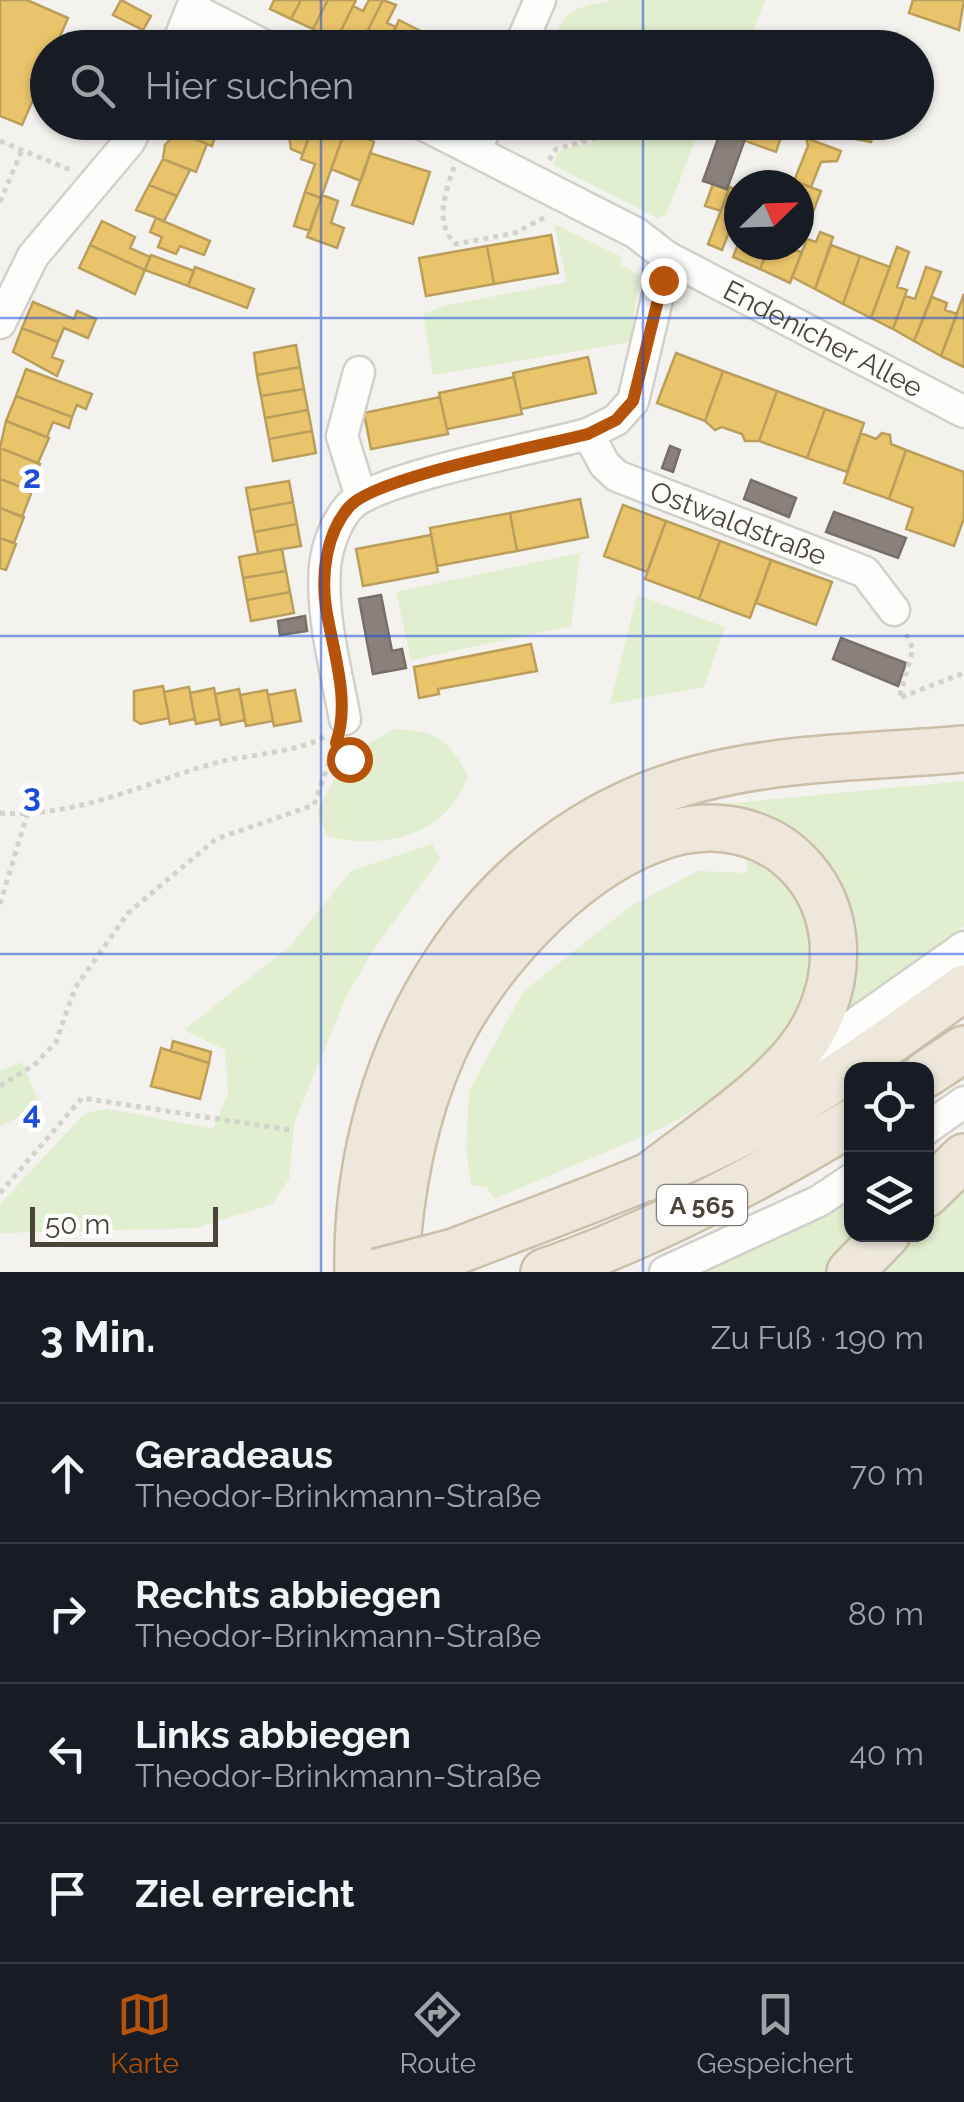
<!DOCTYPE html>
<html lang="de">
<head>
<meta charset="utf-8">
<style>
  :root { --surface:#171b24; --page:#242831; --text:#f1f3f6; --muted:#9ea1a6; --line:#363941; --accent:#b45309 }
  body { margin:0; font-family:Raleway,sans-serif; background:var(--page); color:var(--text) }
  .controls { position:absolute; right:30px; bottom:30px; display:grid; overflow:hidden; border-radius:20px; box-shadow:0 2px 8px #0004 }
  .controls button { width:90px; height:90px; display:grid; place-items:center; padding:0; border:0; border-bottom:2px solid var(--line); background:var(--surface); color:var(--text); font:50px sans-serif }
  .compass { position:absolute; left:724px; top:170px; width:90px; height:90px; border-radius:50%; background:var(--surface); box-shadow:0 2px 8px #0004; rotate:67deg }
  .scale { position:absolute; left:30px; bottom:25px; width:188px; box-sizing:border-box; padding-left:10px; border:5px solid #4b4439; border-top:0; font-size:28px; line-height:35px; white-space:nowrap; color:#4b4439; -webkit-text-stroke:8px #fff; paint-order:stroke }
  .stop { position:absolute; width:30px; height:30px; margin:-22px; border:8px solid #b45309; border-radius:50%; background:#fff }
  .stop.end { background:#b45309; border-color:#fff; box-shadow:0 2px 10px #0008 }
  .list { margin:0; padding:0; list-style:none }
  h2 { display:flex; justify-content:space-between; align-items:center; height:130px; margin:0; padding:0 40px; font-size:42px }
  h2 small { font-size:32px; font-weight:400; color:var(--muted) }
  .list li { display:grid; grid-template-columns:65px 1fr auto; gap:30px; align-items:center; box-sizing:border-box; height:140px; padding:0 40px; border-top:2px solid var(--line) }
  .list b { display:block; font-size:38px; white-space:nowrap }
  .list p { margin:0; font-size:32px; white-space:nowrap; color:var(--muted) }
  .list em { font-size:32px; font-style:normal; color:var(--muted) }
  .icon { flex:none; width:55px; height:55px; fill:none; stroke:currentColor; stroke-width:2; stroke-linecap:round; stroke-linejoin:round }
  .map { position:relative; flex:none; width:964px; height:1272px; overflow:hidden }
  .search { position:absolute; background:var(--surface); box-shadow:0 2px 8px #0004; left:30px; right:30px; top:30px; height:110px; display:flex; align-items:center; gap:25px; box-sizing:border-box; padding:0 35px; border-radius:55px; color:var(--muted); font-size:38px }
  .sheet { height:690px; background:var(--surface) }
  nav { display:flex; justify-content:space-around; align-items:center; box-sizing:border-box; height:140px; border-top:2px solid var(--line); background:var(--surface); font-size:28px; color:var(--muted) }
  nav a { display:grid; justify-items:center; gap:5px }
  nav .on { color:var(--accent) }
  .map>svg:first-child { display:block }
  .green { fill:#e1eecf }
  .homes { fill:#e9c46a; stroke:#ba9e5b; stroke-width:2.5 }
  .industry { fill:#8a817c; stroke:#776f68; stroke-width:2.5 }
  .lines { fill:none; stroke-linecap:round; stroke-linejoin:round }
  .minor-casing { stroke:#d2d0cb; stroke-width:35 }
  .highway-casing { stroke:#ccbfa9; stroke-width:50 }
  .path { stroke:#d3d2cc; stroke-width:5; stroke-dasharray:5 5; stroke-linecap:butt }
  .minor { stroke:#fdfdfc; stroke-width:30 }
  .highway { stroke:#ede8db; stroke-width:45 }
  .highway-bridge-casing { stroke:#ccbfa9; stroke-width:50; stroke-linecap:butt }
  .highway-bridge { stroke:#ede8db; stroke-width:45 }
  .route { stroke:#b45309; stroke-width:12 }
  .grid { fill:none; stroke:#1d4ed8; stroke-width:2.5; stroke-opacity:0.55 }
  .labels { text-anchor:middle; stroke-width:10; stroke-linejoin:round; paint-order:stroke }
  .shield { fill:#fff; stroke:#817c74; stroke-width:2.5 }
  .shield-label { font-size:25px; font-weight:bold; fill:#4b4439 }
  .street-label { font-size:28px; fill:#4b4439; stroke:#fff }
  .grid-label { font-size:32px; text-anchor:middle; font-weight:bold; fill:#1d4ed8; stroke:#fff; stroke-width:10; stroke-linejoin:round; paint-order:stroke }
</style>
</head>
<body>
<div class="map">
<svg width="964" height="1272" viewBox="0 0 964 1272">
  <rect width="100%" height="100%" fill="#f4f2ee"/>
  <!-- green -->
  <path class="green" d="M614,0H765L750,40L721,48L552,47C564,7 575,8 614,0Z
    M670,122L702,124L666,215L657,218L553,165L559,151Z
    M554,224L622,257L621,265L639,275L631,342L433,375L423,314L444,306L567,282Z
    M580,553L571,626L411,660L396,592Z
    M637,595L725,627L704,687L610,704Z
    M396,729C439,732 447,738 468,776C445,837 387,849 328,837L317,813C337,769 351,750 396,729Z
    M964,781V926L843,1021C858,980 870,913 833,879C810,857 754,832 725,815L724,804Z
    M432,844L440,859L375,947L346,997L294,1124L289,1179L272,1204L196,1228L0,1233V1204L85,1113L108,1109L213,1129L228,1093L225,1050L184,1030L290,946L351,871Z
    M745,852C823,889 809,917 818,995L749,1078L663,1128L494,1199L487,1187L471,1185L466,1146L469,1091L523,992L632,905L698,871L748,873Z
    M22,1062L41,1107L0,1126V1071Z
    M964,1180V1272H873L910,1235L926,1234L927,1218Z
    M851,1190L852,1234L864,1235L826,1272H701Z"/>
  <!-- homes -->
  <path class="homes" d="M0,0H27L68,18L55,48H48V66L22,125L0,116Z
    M121,0L151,16L143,30L113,15Z
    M274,0H301L291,19L270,9Z
    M301,0H328L313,29L291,19Z
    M328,0H356L336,41L313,29Z
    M369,0H383L359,48L336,41L353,6L363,11Z
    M383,0L396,5L387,23L396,27L386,48H359Z
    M913,0H964L959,30L909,13Z
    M399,20L442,42L439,48H386Z
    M177,122H220L212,146L177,132Z
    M272,122H314L303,154L291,149L289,136L270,126Z
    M314,122L346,128L321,198L305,192L315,164L301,159Z
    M538,122H604L542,138Z
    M753,122L783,131L776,152L746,141Z
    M836,122H878L871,142L845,137L846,133L834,129Z
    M346,128L374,142L361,181L331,169Z
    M177,132L207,144L196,172L163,159L165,145Z
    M806,138L841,151L837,161L821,162L811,187L794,181L808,146Z
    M370,153L430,172L413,224L352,205Z
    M163,159L190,170L177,196L149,185Z
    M794,181L821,191L805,233L799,230V185H793Z
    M713,184L728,190L721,211L705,206Z
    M149,185L177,196L164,221L136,210Z
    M730,187L739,191V207L722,250L708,244Z
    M305,192L321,198L310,231L294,226Z
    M322,195L338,201L331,223L344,228L337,248L307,237Z
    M156,218L210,241L204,255L180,246L176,254L158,247L162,237L150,232Z
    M102,221L135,237L130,248L150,257L145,270L90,245Z
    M820,232L833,237L815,289L792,277L807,239L816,242Z
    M551,235L558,273L494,284L487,246Z
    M739,242L770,245L760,269L733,257Z
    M90,245L145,270L135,294L79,268Z
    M770,245L802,252L790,283L760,269Z
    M831,245L860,256L843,304L815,289Z
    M487,246L494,284L426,296L419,258Z
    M897,247L909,252L897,287L907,290L893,329L871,318Z
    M151,255L194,271L188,286L145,270Z
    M860,256L890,267L871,318L843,304Z
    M195,267L254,289L247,308L188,286Z
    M926,267L941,272L914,341L893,329L905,296L915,299Z
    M964,294V367L941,356Z
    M932,297L947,303L945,310L957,314L941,356L914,341Z
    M33,302L74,319L77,311L96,319L88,338L64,328L58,342L22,328Z
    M22,328L58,342L52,357L63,361L57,376L13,352Z
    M296,345L300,367L257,375L254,353Z
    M676,353L723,371L705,421L657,403Z
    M588,357L596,393L521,409L513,373Z
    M300,367L304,389L261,396L257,375Z
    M26,369L92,394L86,409L77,405L72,417L16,396Z
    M723,371L777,391L759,441H745L742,434L722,427L715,430L705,421Z
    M514,377L522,414L447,429L439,393Z
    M304,389L308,410L265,418L261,396Z
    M777,391L825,409L807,458L759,441Z
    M16,396L72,417L69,428L53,422L47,437L6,421Z
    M440,397L448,434L371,449L364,413Z
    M825,409L864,423L847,472L807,458Z
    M308,410L312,431L269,439L265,418Z
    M6,421L49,438L38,463L0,448Z
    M312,431L316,453L273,461L269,439Z
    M861,433L876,439L882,433L890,435L891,444L906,450L889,499L844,483Z
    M0,448L40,464L29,490L0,479Z
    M906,450L964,472V518L954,546L906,529L913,508L889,499Z
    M0,479L32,491L22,517L0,508Z
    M289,481L293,502L250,510L246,488Z
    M580,499L588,537L517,551L510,513Z
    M293,502L297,524L254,532L250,510Z
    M623,505L666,521L647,572L604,556Z
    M0,508L24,517L14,543L0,538Z
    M510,513L517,551L437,566L430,528Z
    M666,521L720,541L699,599L645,579Z
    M297,524L301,546L258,553L254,532Z
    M431,535L438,572L363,586L356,549Z
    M0,538L16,544L6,570L0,568Z
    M720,541L771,560L750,618L699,599Z
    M282,549L286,571L243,578L239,557Z
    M771,560L832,582L816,625L756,603Z
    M286,571L290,592L247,600L243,578Z
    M290,592L294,613L251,621L247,600Z
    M531,644L537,671L438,689L439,694L419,698L414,667Z
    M163,686L169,718L141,724L134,720V691Z
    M189,687L195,719L170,724L164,692Z
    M214,688L220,719L196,724L190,693Z
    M239,689L245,720L221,725L215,694Z
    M267,690L273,721L246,726L240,695Z
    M295,690L301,721L274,726L268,695Z
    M173,1041L211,1052L209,1063L171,1051Z
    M161,1048L209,1063L200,1099L151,1086Z"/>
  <!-- industry -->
  <path class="industry" d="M721,130L745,139L727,189L703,181Z
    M670,446L680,450L673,472L662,468Z
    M751,480L796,498L789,517L744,499Z
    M834,512L906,538L898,558L826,532Z
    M381,595L392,651L402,649L406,668L373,674L359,599Z
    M305,616L307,631L280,635L278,621Z
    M841,638L906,663L898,686L833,659Z"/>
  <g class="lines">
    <!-- minor casing -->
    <g class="minor-casing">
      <g id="minor">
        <path d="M193,9L269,48"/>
        <path d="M176,48L195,0"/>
        <path d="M519,48L540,0"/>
        <path id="s1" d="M418,122L636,233L667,257L964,412"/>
        <path d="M475,151L488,122"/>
        <path d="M0,323L33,256L129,142L139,122"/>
        <path d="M359,372L342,436L361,497"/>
        <path id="s2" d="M588,434L605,465L617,476L865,572L894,610"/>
        <path d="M345,719C336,670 321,616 325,566C327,546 337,518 352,504C383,477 540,447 588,434L616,420L633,401L667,257"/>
        <path d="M795,1066L964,947"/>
        <path d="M926,1129L964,1102"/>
        <path d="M665,1272L819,1201L852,1179"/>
      </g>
    </g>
    <!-- highway casing -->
    <g class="highway-casing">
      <path id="highway" d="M926,1074L964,1049
        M926,1194L964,1157
        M454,1252C557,1212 662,1176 759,1124C831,1085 897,1036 964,988
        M358,1272C354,1053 480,834 701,778C787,756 876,757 964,749
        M395,1272C399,1198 412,1120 443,1051C480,969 567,873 652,840C777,790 876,907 815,1026C786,1083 697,1138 647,1178
        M544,1272C652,1235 753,1181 852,1122
        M850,1272L887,1234"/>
    </g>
    <!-- path -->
    <path class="path" d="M580,129L583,142
      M709,130L712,122
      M0,141L73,171
      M549,160L556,149L657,122
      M454,167C446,191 433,224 456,244L515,233L547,216
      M0,202L22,150
      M906,634L913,649L899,698L964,673
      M338,745L349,759
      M0,813C79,818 145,782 219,762C246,755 305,751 325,736
      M0,904L27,815
      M0,1086L34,1065L56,1042L75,988L128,913L216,839L314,805L337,740
      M0,1193L82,1098L290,1130"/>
    <!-- minor -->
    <use href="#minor" class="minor"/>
    <!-- highway -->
    <use href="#highway" class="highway"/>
    <!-- highway-bridge casing -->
    <g class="highway-bridge-casing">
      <path id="highway-bridge" d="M377,1272L454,1252"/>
    </g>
    <!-- highway-bridge -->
    <use href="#highway-bridge" class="highway-bridge"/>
  </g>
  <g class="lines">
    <!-- route -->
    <path class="route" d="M349,759L336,743C351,701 333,652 326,608C321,575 326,533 349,507C374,477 542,446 588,434L616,420L633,401L663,280"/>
  </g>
  <!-- grid -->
  <path class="grid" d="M321,0V48M643,0V48M321,122V1272M643,122V1272M0,318H964M0,636H964M0,954H964"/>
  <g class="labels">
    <!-- shield labels -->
    <rect class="shield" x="657" y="1185" width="90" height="40" rx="8"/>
    <g class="shield-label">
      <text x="702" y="1214">A 565</text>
    </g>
    <!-- street labels -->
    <g class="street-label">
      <text dy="10" stroke="none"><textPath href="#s1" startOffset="460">Endenicher Allee</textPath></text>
      <text dy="10" stroke="none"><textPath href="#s2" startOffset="182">Ostwaldstraße</textPath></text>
    </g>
  </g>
  <g class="grid-label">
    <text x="32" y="488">2</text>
    <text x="32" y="806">3</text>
    <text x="32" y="1124">4</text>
  </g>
</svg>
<div class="controls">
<button><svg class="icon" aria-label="locate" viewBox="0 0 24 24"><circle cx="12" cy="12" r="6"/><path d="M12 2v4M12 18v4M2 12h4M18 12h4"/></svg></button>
<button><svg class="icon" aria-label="layers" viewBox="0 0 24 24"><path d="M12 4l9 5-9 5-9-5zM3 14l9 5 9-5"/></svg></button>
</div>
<svg class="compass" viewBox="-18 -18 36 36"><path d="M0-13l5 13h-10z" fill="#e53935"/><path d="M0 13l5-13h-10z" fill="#9ea1a6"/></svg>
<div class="scale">50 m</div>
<div class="stop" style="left:349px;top:759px"></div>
<div class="stop end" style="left:663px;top:280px"></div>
<div class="search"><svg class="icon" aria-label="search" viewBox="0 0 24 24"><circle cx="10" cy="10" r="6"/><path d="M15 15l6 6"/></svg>Hier suchen</div>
</div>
<section class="sheet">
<h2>3 Min.<small>Zu Fuß · 190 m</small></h2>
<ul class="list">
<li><svg class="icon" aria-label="ahead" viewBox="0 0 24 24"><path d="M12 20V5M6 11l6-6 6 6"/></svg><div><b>Geradeaus</b><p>Theodor-Brinkmann-Straße</p></div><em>70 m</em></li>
<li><svg class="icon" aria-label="right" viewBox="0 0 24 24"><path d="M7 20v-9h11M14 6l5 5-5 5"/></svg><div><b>Rechts abbiegen</b><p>Theodor-Brinkmann-Straße</p></div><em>80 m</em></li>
<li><svg class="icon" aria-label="left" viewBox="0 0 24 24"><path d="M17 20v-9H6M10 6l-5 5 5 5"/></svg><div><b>Links abbiegen</b><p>Theodor-Brinkmann-Straße</p></div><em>40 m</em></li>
<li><svg class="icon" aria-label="arrive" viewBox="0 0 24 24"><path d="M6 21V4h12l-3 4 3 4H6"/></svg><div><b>Ziel erreicht</b></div></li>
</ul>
</section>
<nav>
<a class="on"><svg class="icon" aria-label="map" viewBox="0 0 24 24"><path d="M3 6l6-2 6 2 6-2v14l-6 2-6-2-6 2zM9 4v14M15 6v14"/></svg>Karte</a>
<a><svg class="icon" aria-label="directions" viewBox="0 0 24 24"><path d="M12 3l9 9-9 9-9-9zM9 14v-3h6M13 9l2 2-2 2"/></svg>Route</a>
<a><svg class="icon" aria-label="saved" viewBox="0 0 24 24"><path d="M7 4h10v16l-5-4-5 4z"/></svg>Gespeichert</a>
</nav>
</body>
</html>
